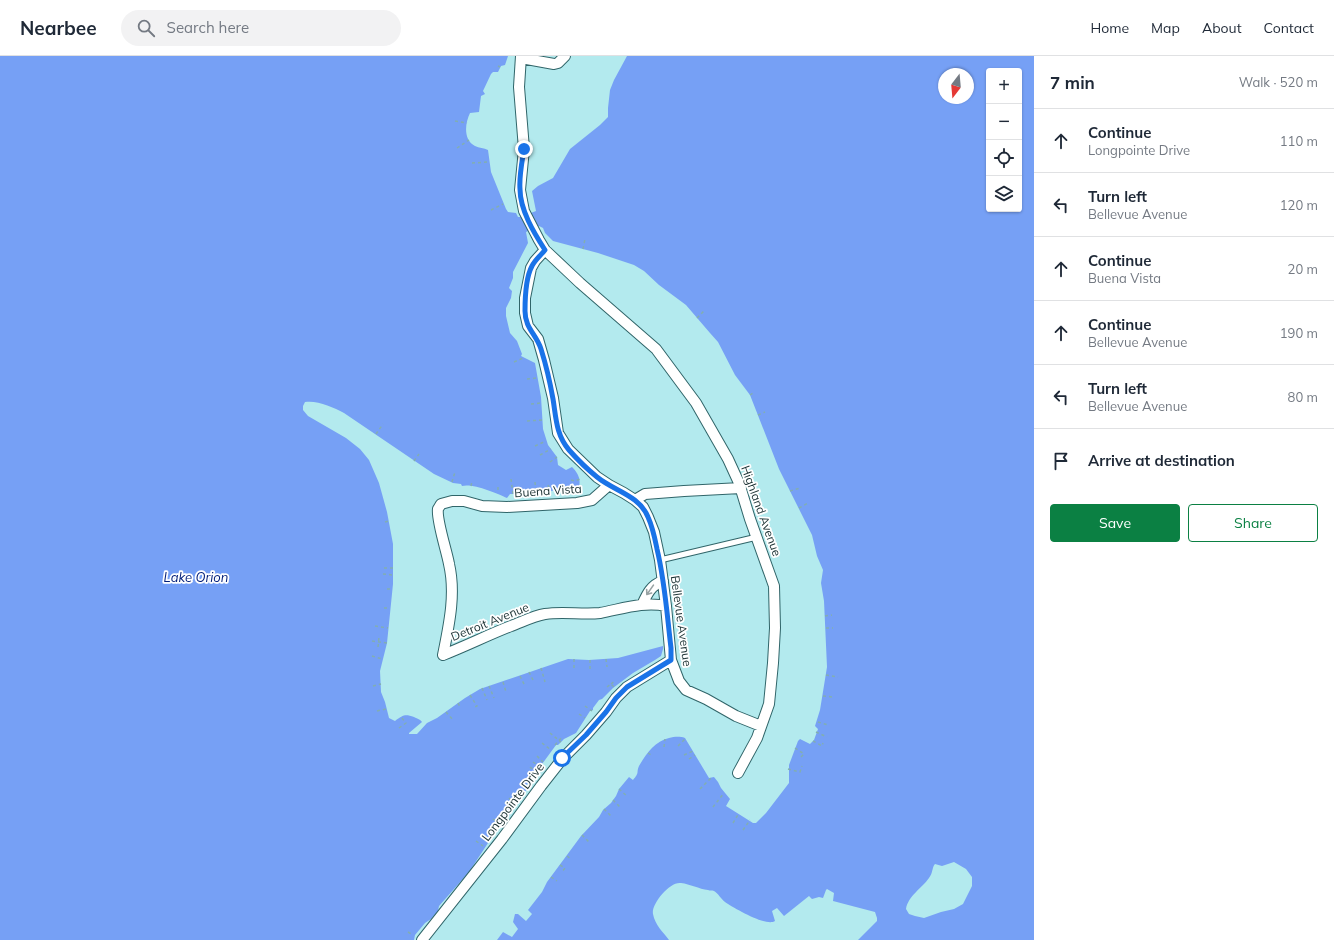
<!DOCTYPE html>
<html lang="en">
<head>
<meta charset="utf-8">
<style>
  :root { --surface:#fff; --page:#f2f2f3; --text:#1f2937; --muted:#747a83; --line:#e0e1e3; --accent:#0b8043 }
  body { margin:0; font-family:Mulish,sans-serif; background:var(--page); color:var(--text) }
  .controls { position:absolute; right:12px; top:12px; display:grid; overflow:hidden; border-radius:4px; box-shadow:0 1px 3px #0004 }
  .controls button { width:36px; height:36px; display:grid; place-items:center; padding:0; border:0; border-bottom:1px solid var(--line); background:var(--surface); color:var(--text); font:20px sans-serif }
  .compass { position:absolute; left:938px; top:12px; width:36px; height:36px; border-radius:50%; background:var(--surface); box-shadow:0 1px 3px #0004; rotate:196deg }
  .stop { position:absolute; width:12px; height:12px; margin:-9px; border:3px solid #1a73e8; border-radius:50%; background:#fff }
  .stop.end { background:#1a73e8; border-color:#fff; box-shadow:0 1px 4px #0008 }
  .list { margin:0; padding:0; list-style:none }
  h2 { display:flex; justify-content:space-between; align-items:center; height:52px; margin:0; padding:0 16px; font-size:17px }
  h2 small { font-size:13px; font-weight:400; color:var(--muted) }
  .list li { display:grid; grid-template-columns:26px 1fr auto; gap:12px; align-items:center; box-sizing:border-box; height:64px; padding:0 16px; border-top:1px solid var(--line) }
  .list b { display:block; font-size:15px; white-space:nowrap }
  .list p { margin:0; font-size:13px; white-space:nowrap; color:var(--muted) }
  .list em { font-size:13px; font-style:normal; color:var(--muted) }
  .actions { display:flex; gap:8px; padding:12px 16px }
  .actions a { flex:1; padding:9px 0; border:1px solid var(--accent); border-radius:4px; text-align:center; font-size:14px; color:var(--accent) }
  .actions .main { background:var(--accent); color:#fff }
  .icon { flex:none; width:22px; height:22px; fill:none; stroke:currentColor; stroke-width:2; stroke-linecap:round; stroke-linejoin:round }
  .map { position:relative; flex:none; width:1034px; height:884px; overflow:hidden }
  header { display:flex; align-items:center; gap:24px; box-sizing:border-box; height:56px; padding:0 20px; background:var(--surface); border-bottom:1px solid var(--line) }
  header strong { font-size:19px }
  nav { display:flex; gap:22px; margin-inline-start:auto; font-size:14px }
  .search { width:280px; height:36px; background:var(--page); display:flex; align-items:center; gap:10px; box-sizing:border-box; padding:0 14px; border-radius:22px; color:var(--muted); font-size:15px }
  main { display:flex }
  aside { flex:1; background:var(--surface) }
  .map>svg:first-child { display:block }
  .water { fill:#76a0f5; fill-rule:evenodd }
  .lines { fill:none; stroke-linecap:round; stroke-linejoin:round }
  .lane-casing { stroke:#306569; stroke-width:7 }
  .street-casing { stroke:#306569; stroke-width:12 }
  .path { stroke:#81aeb1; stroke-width:1.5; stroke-dasharray:3 3; stroke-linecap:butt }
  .lane { stroke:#fff; stroke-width:5 }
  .street { stroke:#fff; stroke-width:10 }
  .oneway { stroke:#98a2a3 }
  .route { stroke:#1a73e8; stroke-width:5 }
  .labels { text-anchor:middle; stroke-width:3.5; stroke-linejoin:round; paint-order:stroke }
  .street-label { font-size:12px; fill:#1a3032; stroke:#fff }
  .water-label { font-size:13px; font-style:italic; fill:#001d78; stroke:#fff }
</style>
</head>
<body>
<header>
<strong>Nearbee</strong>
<div class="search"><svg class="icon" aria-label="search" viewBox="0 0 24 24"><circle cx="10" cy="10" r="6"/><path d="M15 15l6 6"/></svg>Search here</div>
<nav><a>Home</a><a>Map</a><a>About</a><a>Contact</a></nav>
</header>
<main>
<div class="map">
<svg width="1034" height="884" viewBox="0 0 1034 884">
  <rect width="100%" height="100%" fill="#b3eaee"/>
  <!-- water -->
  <path class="water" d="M0,0H508L505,9L501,10L498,16H493L491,18L483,35L485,38L481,40L479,56L470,57C465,67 463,84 475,90C479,92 484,92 488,94L491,116L506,153L508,156L516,157L518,161H520L536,155L532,135L538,130L553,122L570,93L600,69L608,61V52L610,34L614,24L627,0H1034V884H858L877,865V862L875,856L833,845L834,837L827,833L826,834L823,842L819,841L812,843L809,840L784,860L777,852L772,855L775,865C766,871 734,852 725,846C721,843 718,837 714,835C712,834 710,835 708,834C699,833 690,828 681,827C670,825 651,848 653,858C655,869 663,876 669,884H497L503,876L512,881L518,873L513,866L515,858H518L526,865L532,858L528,854L542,836L547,826L581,780L599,761L603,754L611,747L616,740L619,733L629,721L633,724C640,716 636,717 639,710C646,698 655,685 669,682C674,681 679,680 685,682L709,722L714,721L718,726L721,732L730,743L726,750L753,767H756L766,757L789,727V709L798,685L800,683L810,688L814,684L818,673L815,670L820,654L827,611L824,545L821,527L823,514L817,500L812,479L779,413L750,339L735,319L718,286L710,277L686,249L659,229L644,215L634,209L598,197L553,185L545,177L543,172L539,170L526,176L528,187L513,216V222L509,232L512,235L511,242L506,252V260L510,277L517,285L522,298L521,300L535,307L541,341L543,373L548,389L557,401L558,409L566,414L572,411C578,417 581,423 579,431L529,438H510L507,442C497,437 472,427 462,430L461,428L453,427L434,418L344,357C333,351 317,344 305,346L303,350V354L308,360L346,382L360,393L369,404L379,427L387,456L393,488V528L387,587L380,615L381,636L385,646L389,662L395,665C403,659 405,658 414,661C418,663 420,663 422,666L409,677V678H417L427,667L437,662L465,642L480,633L568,603L589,604L618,602L663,590V593L661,600L655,604L633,617L613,632L602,643L599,644L593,652V654L590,655L576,677L564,683L558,689H556L526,730L527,733L518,746H516L511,751L513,754L500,772C494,773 491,779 488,784V787L469,816L439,850L438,855L431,863L425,867L415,879L414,884H0ZM989,15H1019V153H989ZM944,18H968V42H944ZM954,806L966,813L972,821V830L963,848L954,853L941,856L924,862L915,860L909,858L906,853C908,840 922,832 929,822C933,817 932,811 935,808L942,810Z"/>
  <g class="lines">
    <!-- lane casing -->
    <g class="lane-casing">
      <path id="lane" d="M660,504L757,481"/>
    </g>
    <!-- street casing -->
    <g class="street-casing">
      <path id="street" d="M521,0L519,31L524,93L520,134L524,155L539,184L545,194L580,227L656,293L696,347L728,403L739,427L750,463L774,530L775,572L773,607L769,648L757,682L738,717
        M521,2L554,8L558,7L565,0
        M545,194L535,205L531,212L525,242V257L528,270L538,283L544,304L553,342L558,377L568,393L597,421L609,429
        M635,444L643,451L648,461L654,476L660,504L666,550L671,604L679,625L686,634L706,643L736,660L761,670
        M642,549C647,538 651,529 663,525
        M443,599C449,569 456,538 449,508C447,496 436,463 438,453C439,451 440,450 441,448L452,445H464L482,450L507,451L577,447L592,444L609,429L624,437L635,444L645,438L684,435L741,432
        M443,599C466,590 488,579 511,570C522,566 533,560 545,558C563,555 582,559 600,557C622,553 644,545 666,550
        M422,884L502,783L541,730L563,702L586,679L606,656L616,642L627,631L671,604"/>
    </g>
    <!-- path -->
    <path class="path" d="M498,10L500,11
      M455,65L467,67
      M457,92L469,84
      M472,107L489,106
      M491,154L503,148
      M583,193L585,183
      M697,262L704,255
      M514,306L523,302
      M527,323L537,322
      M750,339L753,337
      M531,348L541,347
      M758,359L765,356
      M527,365L542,364
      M376,378L383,368
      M535,390L546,385
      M540,399L551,393
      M414,405L419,398
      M550,406L557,401
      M511,423L513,438
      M571,424L575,425L580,423
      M452,426L455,416
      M535,426L536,437
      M548,429L550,435
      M471,430L472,425
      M562,430L563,434
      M498,431V437
      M790,435L800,432
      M799,452L808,447
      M385,466L389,465
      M384,512H393
      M383,518L393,519
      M387,533H393
      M384,552H390
      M825,560L832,559
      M375,570L388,572
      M826,572H833
      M372,585L387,587
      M378,591L379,581
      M372,600L382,603
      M574,603V612
      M606,603L607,611
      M590,604V613
      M541,612L545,626
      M529,616L533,624
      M826,619L838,621
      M520,620L525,630
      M503,626L506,636
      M611,628L615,625
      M373,630L381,628
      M489,630L494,642
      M607,631L611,628L614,631
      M482,632L487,644
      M470,639L477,650L473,652
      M823,640L833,641
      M458,647L460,651
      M585,650L592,655
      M377,655L386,653
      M446,656L453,664
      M579,658L585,662
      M818,666L828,669
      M399,672L406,667L401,661
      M816,676L827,681
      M550,677L561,686
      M813,685L822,690L823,687
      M542,687L551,694
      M555,689L562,681
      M678,690L685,683
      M664,691L665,683
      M795,692L804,698L801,701
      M648,697L651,699
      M684,699L693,695
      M537,700L543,706
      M689,703L695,699
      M533,706L540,711
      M530,711L536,716
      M788,713L800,716L802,710
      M619,733L628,741
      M700,733L711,722
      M520,735L524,737
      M509,742L514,747
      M613,744L620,751
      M505,746L511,751
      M713,751L724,737
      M604,753L612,761
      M493,763L500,768
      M733,767L739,757
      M743,774L750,764
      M582,779L589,786
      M476,785L483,790
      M567,800L571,803
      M560,809L565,812L562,816
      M551,821L557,825
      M408,876L413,879"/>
    <!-- lane -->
    <use href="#lane" class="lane"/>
    <!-- street -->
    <use href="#street" class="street"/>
  </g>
  <!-- one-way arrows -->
  <defs><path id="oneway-shaft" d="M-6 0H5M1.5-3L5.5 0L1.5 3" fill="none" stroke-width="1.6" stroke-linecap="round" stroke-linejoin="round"/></defs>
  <use class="oneway" href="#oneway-shaft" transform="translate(650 534) rotate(125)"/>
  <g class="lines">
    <!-- route -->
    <path class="route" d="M524,93C522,106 519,120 520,133C520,154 534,177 545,194C541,199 535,204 532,210C526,221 525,242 525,255C525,272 536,278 541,293C546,309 550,326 553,343C556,361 556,379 569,394C577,403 587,413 597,421C614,435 639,439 648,461C653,472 655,483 657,493C665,526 667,559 671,592V604L627,631L616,642L606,656L586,679L562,702"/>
  </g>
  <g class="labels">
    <!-- street labels -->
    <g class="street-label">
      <text transform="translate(548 435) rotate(-4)" y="4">Buena Vista</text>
      <text transform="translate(761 455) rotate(70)" y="4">Highland Avenue</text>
      <text transform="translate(681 565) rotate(82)" y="4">Bellevue Avenue</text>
      <text transform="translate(490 566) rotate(-22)" y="4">Detroit Avenue</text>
      <text transform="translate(513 746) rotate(-53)" y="4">Longpointe Drive</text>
    </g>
    <!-- water labels -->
    <g class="water-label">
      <text x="196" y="526">Lake Orion</text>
    </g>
  </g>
</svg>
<div class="controls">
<button>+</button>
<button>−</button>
<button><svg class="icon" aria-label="locate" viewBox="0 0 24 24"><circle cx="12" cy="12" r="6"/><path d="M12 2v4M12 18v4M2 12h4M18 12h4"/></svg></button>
<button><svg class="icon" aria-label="layers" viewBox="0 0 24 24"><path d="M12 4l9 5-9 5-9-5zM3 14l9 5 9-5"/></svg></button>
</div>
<svg class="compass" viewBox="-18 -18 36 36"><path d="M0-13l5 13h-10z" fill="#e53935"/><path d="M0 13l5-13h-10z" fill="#747a83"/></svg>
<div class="stop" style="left:562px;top:702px"></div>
<div class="stop end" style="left:524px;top:93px"></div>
</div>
<aside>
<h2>7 min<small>Walk · 520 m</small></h2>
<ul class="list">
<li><svg class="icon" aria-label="ahead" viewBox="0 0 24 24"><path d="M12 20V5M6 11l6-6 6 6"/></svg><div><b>Continue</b><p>Longpointe Drive</p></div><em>110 m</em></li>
<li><svg class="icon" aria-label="left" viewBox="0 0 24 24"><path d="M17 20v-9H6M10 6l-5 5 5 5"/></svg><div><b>Turn left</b><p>Bellevue Avenue</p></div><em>120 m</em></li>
<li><svg class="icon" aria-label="ahead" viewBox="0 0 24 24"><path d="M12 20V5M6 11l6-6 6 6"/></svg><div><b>Continue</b><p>Buena Vista</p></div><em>20 m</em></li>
<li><svg class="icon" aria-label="ahead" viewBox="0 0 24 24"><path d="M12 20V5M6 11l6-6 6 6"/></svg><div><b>Continue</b><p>Bellevue Avenue</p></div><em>190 m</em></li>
<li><svg class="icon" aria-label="left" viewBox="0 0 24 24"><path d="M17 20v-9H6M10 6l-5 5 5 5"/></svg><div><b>Turn left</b><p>Bellevue Avenue</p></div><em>80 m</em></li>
<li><svg class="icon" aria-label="arrive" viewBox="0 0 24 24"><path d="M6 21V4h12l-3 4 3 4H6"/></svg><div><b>Arrive at destination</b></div></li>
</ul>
<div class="actions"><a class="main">Save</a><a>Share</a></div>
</aside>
</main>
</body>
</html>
